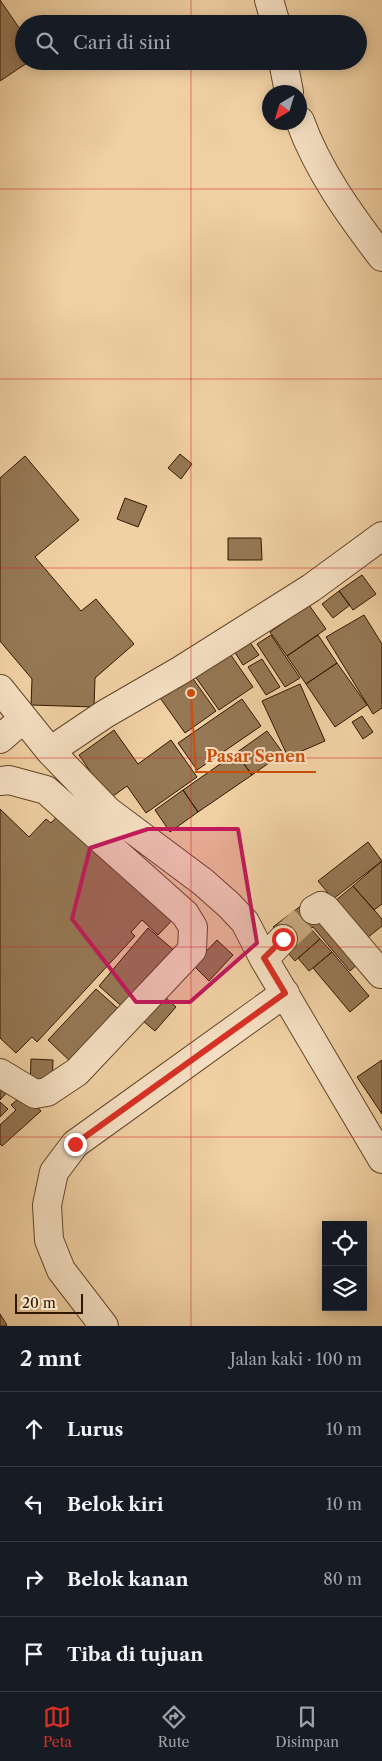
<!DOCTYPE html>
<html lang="id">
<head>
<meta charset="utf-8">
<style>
  :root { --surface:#171b24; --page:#20242c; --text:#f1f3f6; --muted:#9ea1a6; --line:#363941; --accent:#d93025 }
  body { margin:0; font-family:"Libre Caslon Text",serif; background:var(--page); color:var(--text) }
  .controls { position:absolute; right:15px; bottom:15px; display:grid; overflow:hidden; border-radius:0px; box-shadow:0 2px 12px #0003 }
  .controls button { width:45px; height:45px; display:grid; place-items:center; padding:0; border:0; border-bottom:1px solid var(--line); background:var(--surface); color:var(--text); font:25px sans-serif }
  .compass { position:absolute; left:262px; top:85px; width:45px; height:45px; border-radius:50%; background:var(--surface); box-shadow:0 2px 12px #0003; rotate:218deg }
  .scale { position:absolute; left:15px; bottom:12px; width:68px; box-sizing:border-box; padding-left:5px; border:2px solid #321700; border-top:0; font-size:14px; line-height:18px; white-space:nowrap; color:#321700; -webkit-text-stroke:4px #f6e1c4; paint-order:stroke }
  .stop { position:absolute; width:15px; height:15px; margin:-11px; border:4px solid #d93025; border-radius:50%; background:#fff }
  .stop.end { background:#d93025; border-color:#fff; box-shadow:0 1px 5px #0008 }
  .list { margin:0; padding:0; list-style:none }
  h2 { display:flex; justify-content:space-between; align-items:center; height:65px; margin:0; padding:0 20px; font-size:21px }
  h2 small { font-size:16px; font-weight:400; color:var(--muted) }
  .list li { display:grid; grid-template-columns:32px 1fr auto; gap:15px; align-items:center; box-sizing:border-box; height:75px; padding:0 20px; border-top:1px solid var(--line) }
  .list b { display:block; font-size:19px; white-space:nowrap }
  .list em { font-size:16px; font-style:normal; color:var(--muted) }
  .icon { flex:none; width:28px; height:28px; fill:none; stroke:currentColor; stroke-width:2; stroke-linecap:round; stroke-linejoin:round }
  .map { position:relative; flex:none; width:382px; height:1326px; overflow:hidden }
  .search { position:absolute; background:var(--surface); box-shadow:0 2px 12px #0003; left:15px; right:15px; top:15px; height:55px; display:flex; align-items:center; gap:12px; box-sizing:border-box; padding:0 18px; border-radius:28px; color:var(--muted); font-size:19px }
  .sheet { height:365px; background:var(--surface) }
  nav { display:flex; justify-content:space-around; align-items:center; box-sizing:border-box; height:70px; border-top:1px solid var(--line); background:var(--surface); font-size:14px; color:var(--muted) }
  nav a { display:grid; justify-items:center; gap:2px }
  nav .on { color:var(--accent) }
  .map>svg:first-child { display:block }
  .building { fill:#957855; stroke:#321700 }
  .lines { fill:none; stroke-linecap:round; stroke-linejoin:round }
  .minor-tunnel { stroke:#cbac83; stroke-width:28; stroke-dasharray:28 14; stroke-linecap:butt }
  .minor-casing { stroke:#624629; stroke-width:30 }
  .minor { stroke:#f6e1c4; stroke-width:28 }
  .route { stroke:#d93025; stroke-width:6 }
  .marked { fill:#c2185b; fill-opacity:0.2; stroke:#c2185b; stroke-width:4; stroke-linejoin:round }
  .grid { fill:none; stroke:#d62828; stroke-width:1; stroke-opacity:0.55 }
  .leader { fill:none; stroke:#cd4f0a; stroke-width:2 }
  .callout-dot { fill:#cd4f0a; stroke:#f6e1c4; stroke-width:2 }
  .callout-label { font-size:16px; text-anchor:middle; font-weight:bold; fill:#cd4f0a; stroke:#f6e1c4; stroke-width:4; stroke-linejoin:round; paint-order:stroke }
</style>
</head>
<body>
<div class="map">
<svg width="382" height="1326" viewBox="0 0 382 1326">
  <rect width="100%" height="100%" fill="#f1d1a4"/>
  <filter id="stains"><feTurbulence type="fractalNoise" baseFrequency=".004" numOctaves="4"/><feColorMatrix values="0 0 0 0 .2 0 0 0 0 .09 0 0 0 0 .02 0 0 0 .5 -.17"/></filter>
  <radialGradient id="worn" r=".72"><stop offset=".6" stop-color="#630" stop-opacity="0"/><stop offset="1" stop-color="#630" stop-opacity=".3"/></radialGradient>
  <!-- building -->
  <path class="building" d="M0,0L24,35V61H30L0,81Z
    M180,454L192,464L181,479L168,468Z
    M25,456L79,520L35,557L81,611L96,599L134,644L95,678L94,707L31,705L32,679L0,641V478Z
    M125,498L147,506L138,527L117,519Z
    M228,538H261L262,560H228Z
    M362,575L376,594L353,610L339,591Z
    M339,591L350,605L333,618L322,604Z
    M309,605L326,629L287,656L270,632Z
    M364,615L382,644V708L373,714L326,637Z
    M271,635L300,678L285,687L257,644Z
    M318,635L337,663L306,684L287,656Z
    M249,641L259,655L243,665L234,651Z
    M226,648L253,687L219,710L192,672Z
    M262,659L280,687L266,695L248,667Z
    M337,663L367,705L335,727L306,684Z
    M189,673L216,711L185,733L158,695Z
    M300,684L325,741L288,757L262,701Z
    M242,699L261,726L197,770L178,743Z
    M362,716L373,732L363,739L352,722Z
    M114,730L138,764L171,740L197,777L146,813L127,786L109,799L79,755Z
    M267,731L283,753L252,775L236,753Z
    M236,753L252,775L198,812L183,790Z
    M183,790L198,812L170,832L155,810Z
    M0,809L29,837L46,819L51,823L62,811L178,914L158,935L142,920L131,932L135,936L37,1042L32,1037L16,1053L0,1038Z
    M368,842L382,861L333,899L318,881Z
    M382,861V904L374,910L353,886Z
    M353,886L382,919V926L367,938L335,901Z
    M306,902L363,959L350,971L313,927L289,946L273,927Z
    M148,928L176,952L126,1010L99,986Z
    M312,930L320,939L295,961L287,952Z
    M320,939L332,952L309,971L298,958Z
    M217,940L233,955L209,981L193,965Z
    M332,952L369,996L350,1012L313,968Z
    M96,989L123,1013L74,1065L48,1040Z
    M164,996L176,1007L155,1031L143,1021Z
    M31,1059L53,1060L52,1089L30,1088Z
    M382,1060V1114L357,1077Z
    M0,1077L11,1088L0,1100Z
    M25,1093L41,1111L2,1146L0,1144V1125L16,1110L11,1105Z
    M0,1102L8,1109L0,1117Z
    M0,1314L7,1325L5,1326H0Z"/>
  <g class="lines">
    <!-- minor-tunnel -->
    <path class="minor-tunnel" d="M283,939L314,910"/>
    <!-- minor casing -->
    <g class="minor-casing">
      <path id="minor" d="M269,0L276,24
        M283,61L289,92
        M300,121C318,171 350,215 382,257
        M0,689L50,751L108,811L203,882L229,905L245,922L264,959L382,1159
        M0,739L23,719
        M50,751L105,714L181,670L311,588L382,536
        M0,781L9,780L46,790L185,914L193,927L192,950L77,1072L47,1092L35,1094L0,1073
        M314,910L321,906L326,909L381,974
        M264,959L283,939
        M104,1326L61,1270L49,1240L47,1205L54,1172L75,1144L285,993"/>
    </g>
    <!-- minor -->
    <use href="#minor" class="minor"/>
  </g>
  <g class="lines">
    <!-- route -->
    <path class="route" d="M75,1144L285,993L264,958L283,939"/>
  </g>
  <!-- marked area -->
  <path class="marked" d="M148,829H238L257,943L190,1002H136L72,919L90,848Z"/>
  <!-- grid -->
  <path class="grid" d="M191,0V24M191,61V1326M0,189H382M0,379H382M0,568H382M0,758H382M0,947H382M0,1137H382"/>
  <!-- callouts -->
  <path class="leader" d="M191 693L196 772H316"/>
  <circle class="callout-dot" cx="191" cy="693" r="5"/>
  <g class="callout-label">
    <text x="256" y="762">Pasar Senen</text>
  </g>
  <rect width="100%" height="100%" filter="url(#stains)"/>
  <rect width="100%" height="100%" fill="url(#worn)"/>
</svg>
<div class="controls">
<button><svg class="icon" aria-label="locate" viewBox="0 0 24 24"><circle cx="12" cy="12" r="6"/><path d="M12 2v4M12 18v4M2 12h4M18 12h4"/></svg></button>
<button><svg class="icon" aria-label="layers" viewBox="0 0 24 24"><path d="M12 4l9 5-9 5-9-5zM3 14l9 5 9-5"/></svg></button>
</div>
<svg class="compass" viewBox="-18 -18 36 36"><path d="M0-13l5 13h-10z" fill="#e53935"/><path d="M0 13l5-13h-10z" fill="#9ea1a6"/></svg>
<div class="scale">20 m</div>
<div class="stop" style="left:283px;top:939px"></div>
<div class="stop end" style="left:75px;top:1144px"></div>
<div class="search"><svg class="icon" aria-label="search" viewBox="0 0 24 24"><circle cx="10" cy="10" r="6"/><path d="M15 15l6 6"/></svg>Cari di sini</div>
</div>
<section class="sheet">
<h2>2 mnt<small>Jalan kaki · 100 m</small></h2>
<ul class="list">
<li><svg class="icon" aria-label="ahead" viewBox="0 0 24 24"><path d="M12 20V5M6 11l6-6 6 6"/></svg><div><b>Lurus</b></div><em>10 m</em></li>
<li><svg class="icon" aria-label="left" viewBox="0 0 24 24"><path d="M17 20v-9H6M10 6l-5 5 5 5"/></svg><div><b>Belok kiri</b></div><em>10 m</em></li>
<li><svg class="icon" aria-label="right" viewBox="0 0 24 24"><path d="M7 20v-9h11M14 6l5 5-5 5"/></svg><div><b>Belok kanan</b></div><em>80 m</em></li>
<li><svg class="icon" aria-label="arrive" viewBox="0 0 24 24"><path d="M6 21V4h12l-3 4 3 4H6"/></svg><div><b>Tiba di tujuan</b></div></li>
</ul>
</section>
<nav>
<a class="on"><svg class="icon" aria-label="map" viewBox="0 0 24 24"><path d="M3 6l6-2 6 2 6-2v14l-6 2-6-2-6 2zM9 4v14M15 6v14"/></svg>Peta</a>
<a><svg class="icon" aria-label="directions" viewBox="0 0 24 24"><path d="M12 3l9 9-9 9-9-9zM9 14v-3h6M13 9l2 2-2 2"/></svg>Rute</a>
<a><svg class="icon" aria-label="saved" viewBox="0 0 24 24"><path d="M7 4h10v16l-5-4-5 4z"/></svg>Disimpan</a>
</nav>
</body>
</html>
